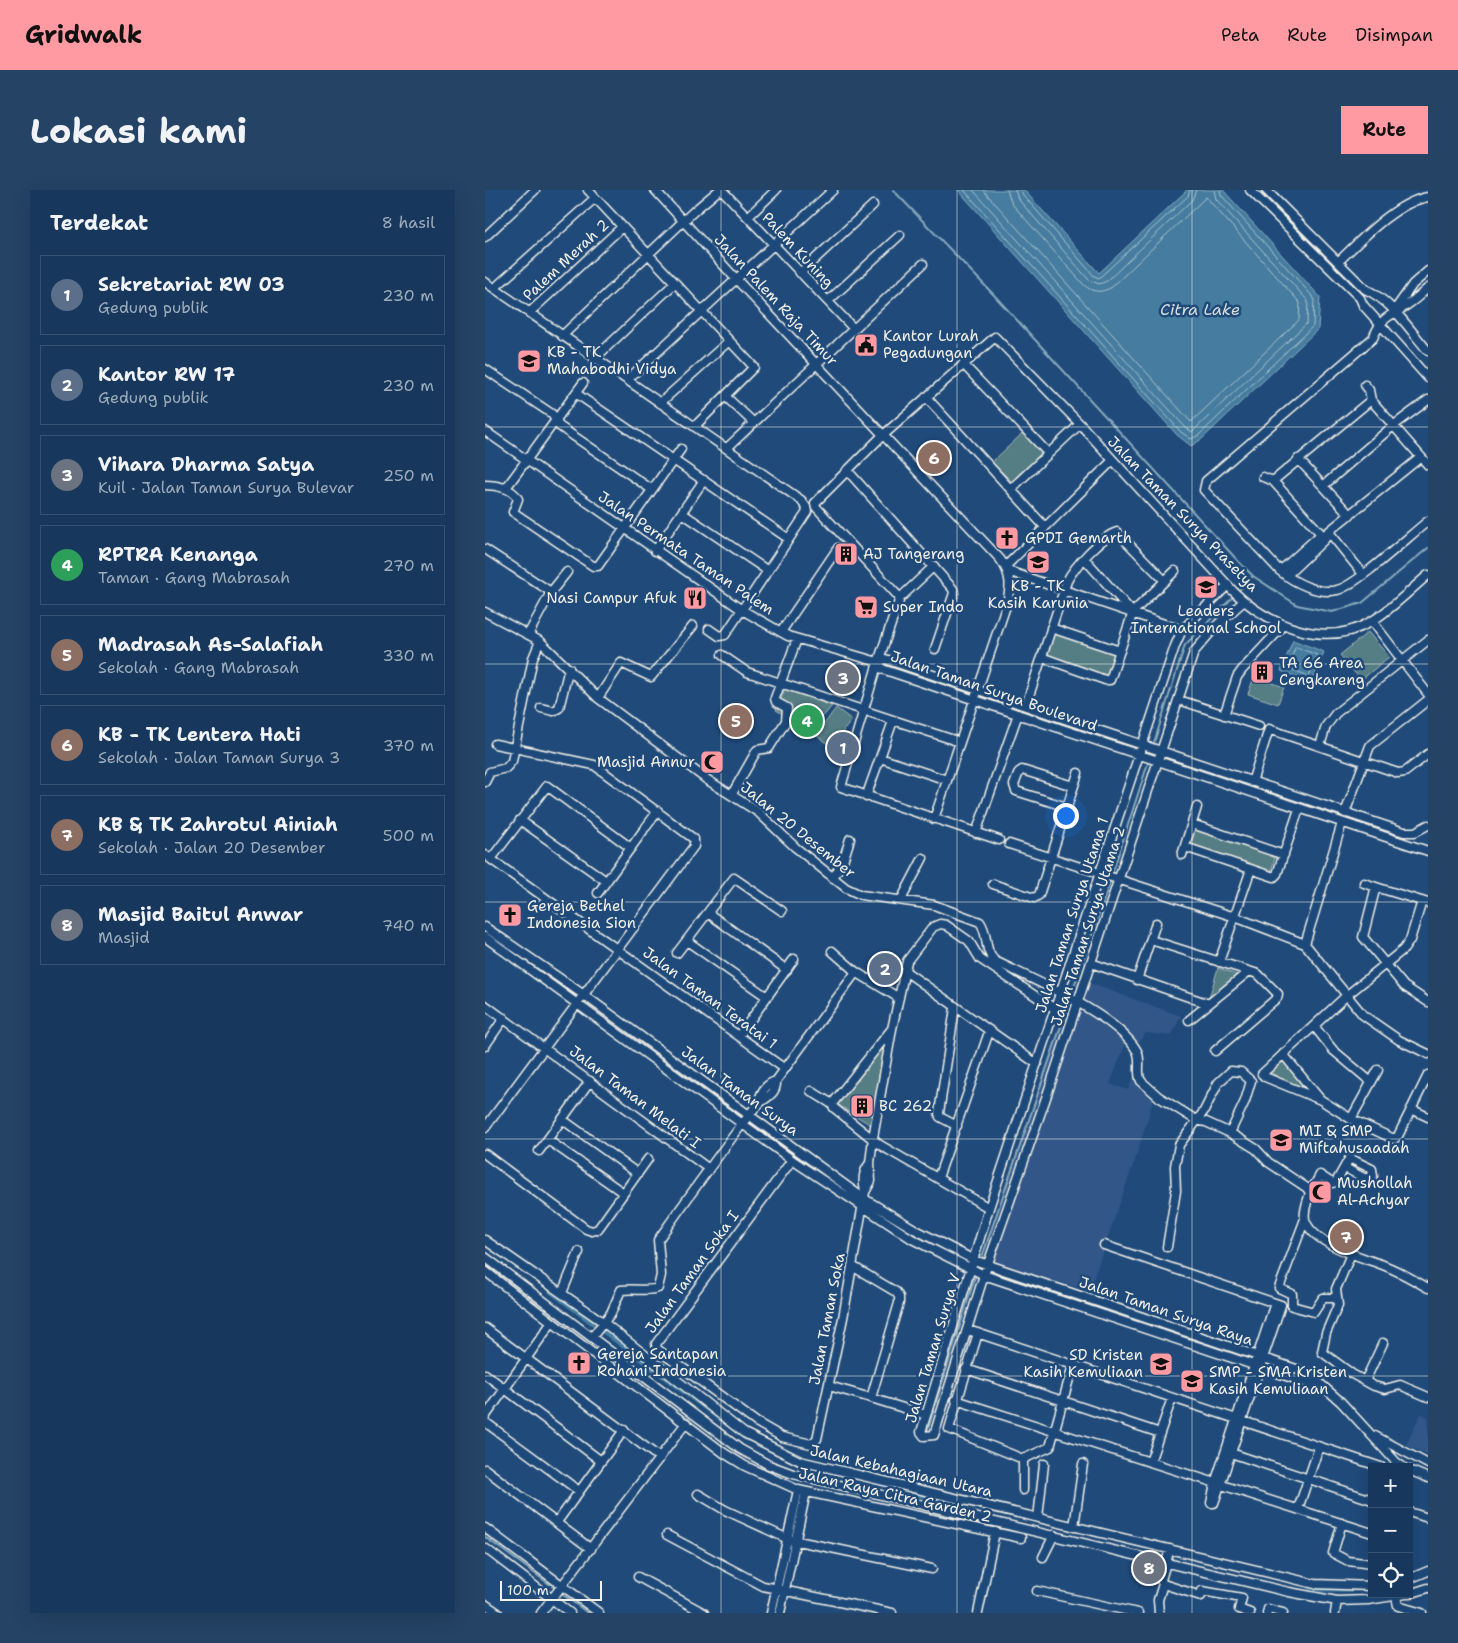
<!DOCTYPE html>
<html lang="id">
<head>
<meta charset="utf-8">
<style>
  :root { --surface:#17385c; --page:#244365; --text:#f1f3f6; --muted:#9eacbb; --line:#365272; --accent:#ff9aa2 }
  body { margin:0; font-family:"Shantell Sans",sans-serif; background:var(--page); color:var(--text) }
  .controls { position:absolute; right:15px; bottom:15px; display:grid; overflow:hidden; border-radius:0px; box-shadow:0 5px 20px #0002 }
  .controls button { width:45px; height:45px; display:grid; place-items:center; padding:0; border:0; border-bottom:1px solid var(--line); background:var(--surface); color:var(--text); font:25px sans-serif }
  .scale { position:absolute; left:15px; bottom:12px; width:102px; box-sizing:border-box; padding-left:5px; border:2px solid #f4f1e8; border-top:0; font-size:14px; line-height:18px; white-space:nowrap; color:#f4f1e8; -webkit-text-stroke:4px #1f4a7a; paint-order:stroke }
  .you { position:absolute; left:580px; top:625px; width:18px; height:18px; margin:-12px; border:4px solid #fff; border-radius:50%; background:#1a73e8; box-shadow:0 0 0 8px #1a73e833 }
  .badge { display:grid; place-items:center; width:32px; height:32px; border-radius:50%; background:var(--accent); color:#fff; font-size:16px; font-weight:700 }
  .pin { position:absolute; translate:-50% -50%; border:2px solid #fff; box-shadow:0 1px 5px #0006 }
  .list { margin:0; padding:0; list-style:none }
  h2 { display:flex; justify-content:space-between; align-items:center; height:65px; margin:0; padding:0 20px; font-size:21px }
  h2 small { font-size:16px; font-weight:400; color:var(--muted) }
  .list li { display:grid; grid-template-columns:32px 1fr auto; gap:15px; align-items:center; box-sizing:border-box; height:80px; margin:0 10px 10px; padding:0 10px; border:1px solid var(--line); border-radius:0px }
  .list b { display:block; font-size:19px; white-space:nowrap }
  .list p { margin:0; font-size:16px; white-space:nowrap; color:var(--muted) }
  .list em { font-size:16px; font-style:normal; color:var(--muted) }
  .icon { flex:none; width:28px; height:28px; fill:none; stroke:currentColor; stroke-width:2; stroke-linecap:round; stroke-linejoin:round }
  .map { position:relative; flex:none; width:943px; height:1423px; overflow:hidden; border-radius:0px }
  header { display:flex; align-items:center; gap:30px; box-sizing:border-box; height:70px; padding:0 25px; background:var(--accent); color:#111 }
  header strong { font-size:24px }
  nav { display:flex; gap:28px; margin-inline-start:auto; font-size:18px }
  .intro { display:flex; align-items:center; justify-content:space-between; box-sizing:border-box; height:120px; padding:0 30px }
  h1 { margin:0; font-size:35px }
  .button { padding:12px 22px; border-radius:0px; background:var(--accent); color:#111; font-size:18px; font-weight:700 }
  main { display:flex; gap:30px; padding:0 30px }
  aside { flex:1; background:var(--surface); border-radius:0px; box-shadow:0 5px 20px #0002 }
  .map>svg:first-child { display:block }
  .built { fill:#305788 }
  .green { fill:#557d84; stroke:#a4b7b6 }
  .water { fill:#447c9f; stroke:#8aabbc }
  .lines { fill:none; stroke-linecap:round; stroke-linejoin:round }
  .shore { stroke:#aec2cb; stroke-width:1 }
  .stream { stroke:#8aabbc; stroke-width:2 }
  .canal { stroke:#447c9f; stroke-width:7 }
  .minor-casing { stroke:#f4f1e8; stroke-width:11 }
  .minor { stroke:#1f4a7a; stroke-width:8 }
  .grid { fill:none; stroke:#f4f1e8; stroke-width:1; stroke-opacity:0.55 }
  .labels { text-anchor:middle; stroke-width:5; stroke-linejoin:round; paint-order:stroke }
  .street-label { font-size:15px; fill:#f4f1e8; stroke:#1f4a7a }
  .poi-label { font-size:15px; fill:#f4f1e8; stroke:#1f4a7a; text-anchor:start }
  .water-label { font-size:16px; font-style:italic; fill:#dadfdd; stroke:#1f4a7a }
</style>
</head>
<body>
<header>
<strong>Gridwalk</strong>
<nav><a>Peta</a><a>Rute</a><a>Disimpan</a></nav>
</header>
<div class="intro"><h1>Lokasi kami</h1><a class="button">Rute</a></div>
<main>
<aside>
<h2>Terdekat<small>8 hasil</small></h2>
<ul class="list">
<li><span class="badge" style="background:#5c6f8a">1</span><div><b>Sekretariat RW 03</b><p>Gedung publik</p></div><em>230 m</em></li>
<li><span class="badge" style="background:#5c6f8a">2</span><div><b>Kantor RW 17</b><p>Gedung publik</p></div><em>230 m</em></li>
<li><span class="badge" style="background:#6b7280">3</span><div><b>Vihara Dharma Satya</b><p>Kuil · Jalan Taman Surya Bulevar</p></div><em>250 m</em></li>
<li><span class="badge" style="background:#2e9e5b">4</span><div><b>RPTRA Kenanga</b><p>Taman · Gang Mabrasah</p></div><em>270 m</em></li>
<li><span class="badge" style="background:#8d6e63">5</span><div><b>Madrasah As-Salafiah</b><p>Sekolah · Gang Mabrasah</p></div><em>330 m</em></li>
<li><span class="badge" style="background:#8d6e63">6</span><div><b>KB - TK Lentera Hati</b><p>Sekolah · Jalan Taman Surya 3</p></div><em>370 m</em></li>
<li><span class="badge" style="background:#8d6e63">7</span><div><b>KB &amp; TK Zahrotul Ainiah</b><p>Sekolah · Jalan 20 Desember</p></div><em>500 m</em></li>
<li><span class="badge" style="background:#6b7280">8</span><div><b>Masjid Baitul Anwar</b><p>Masjid</p></div><em>740 m</em></li>
</ul>
</aside>
<div class="map">
<svg width="943" height="1423" viewBox="0 0 943 1423">
  <rect width="100%" height="100%" fill="#1f4a7a"/>
  <filter id="ink" filterUnits="userSpaceOnUse"><feTurbulence type="fractalNoise" baseFrequency=".02" numOctaves="2"/><feDisplacementMap in="SourceGraphic" scale="10" xChannelSelector="R" yChannelSelector="G"/><feConvolveMatrix kernelMatrix="1 2 1 2 8 2 1 2 1" color-interpolation-filters="sRGB"/></filter>
  <g filter="url(#ink)">
    <!-- built -->
    <path class="built" d="M590,788L696,826L686,846L661,843L654,852L640,855L625,894L643,900L649,885L670,904L653,961L604,1101L497,1068Z
      M936,1224L943,1227V1265L921,1255Z"/>
    <!-- green -->
    <path class="green" d="M540,241L561,264L529,294L507,272Z
      M570,441L632,464L623,488L560,465Z
      M883,442L904,467L876,490L855,465Z
      M769,487L799,497L793,514L763,504Z
      M300,499L347,516L326,541L291,520Z
      M351,518L367,530L346,556L331,545Z
      M710,637L791,665L786,681L704,656Z
      M733,778L755,786L724,808Z
      M404,848L389,937L352,914Z
      M799,868L849,918L783,881Z"/>
    <!-- water -->
    <path class="water" d="M473,0H539L614,83L702,0H738L835,107L833,139L717,249L706,256L692,245Z
      M808,450L839,462L827,493L796,481Z"/>
    <g class="lines">
      <!-- shore -->
      <path class="shore" d="M479,0L696,242L706,249L714,245L828,136L829,108L736,5L735,0
        M488,0L700,237L707,242L822,133L823,111L731,9L729,0
        M498,0L706,232L814,130L815,113L721,7L627,97C617,103 608,103 599,95L527,14L522,0
        M530,0L533,9L604,90L614,94L622,91L707,10L711,0
        M536,0L538,5L609,86L614,88L703,6L705,0
        M811,457L832,465L824,486L803,478Z"/>
      <!-- stream -->
      <path class="stream" d="M408,0L508,104L754,372L768,386L812,415L847,422L877,413L943,358
        M752,402L768,386
        M668,556L700,455L749,406
        M627,684L664,570
        M586,805L626,689
        M497,1067L585,810
        M442,1242L490,1087
        M0,1347L71,1399
        M74,1402L103,1423"/>
      <!-- canal -->
      <path class="canal" d="M67,1101L262,1248
        M429,1302L462,1310
        M825,1396L835,1398H886"/>
      <!-- minor casing -->
      <g class="minor-casing">
        <path id="minor" d="M103,0L269,177L210,236
          M170,0L251,89L515,369C527,385 526,398 521,416L449,629
          M237,0L369,139
          M765,0L875,108L878,115L943,188
          M781,0L880,99C907,111 924,139 943,161
          M263,27L291,0
          M0,47L50,0
          M853,72C876,50 911,12 943,7
          M315,83L388,15
          M0,92L316,310L321,317L322,322L240,445L234,446L224,439
          M943,98C937,103 931,109 925,113C906,127 898,124 888,148L721,291L719,300L795,381C809,392 833,405 852,400C871,396 924,346 943,331
          M12,99L13,95L110,8
          M343,111L415,45
          M909,121L928,94L943,81
          M44,123L137,37
          M77,146L209,21L234,0
          M109,169L190,93
          M478,174L563,263
          M0,179L67,224L74,236L166,299
          M142,190L348,0
          M880,195L884,200L886,210L943,275
          M92,204L304,349
          M240,206L268,232
          M441,207L560,337
          M175,213L244,151
          M0,241L257,420L303,446L393,472
          M242,258L438,74
          M813,269L865,325
          M362,280L468,399L469,403L450,459
          M778,287L788,291L838,346L936,267
          M788,291L886,210
          M0,295C11,295 28,298 33,309L28,322L108,376H113L196,259
          M838,296L908,236L943,210
          M21,298L98,193
          M527,298L595,234
          M197,323L283,381
          M844,342L878,384
          M0,359L66,402
          M170,361L219,290
          M599,368L646,421
          M449,376L415,408L393,472L356,597L514,650
          M521,376L627,271
          M523,381L697,440
          M795,381L835,345
          M801,386L840,349V345
          M743,395L697,440L690,456L504,1018L436,1242L439,1246L449,1245L499,1085L563,902L709,462L732,435L759,411
          M415,408L331,317L330,313L395,248L510,147L595,234L748,401C783,435 840,460 887,431C907,419 925,400 943,385
          M0,422L55,451L113,508L221,589L273,622L310,657L361,698L376,705L449,715L495,732C504,744 498,760 510,771C548,790 631,824 652,861C657,871 651,882 656,891L674,907L711,930L721,932L745,943L771,959L783,972L822,998L825,1003C823,1010 818,1021 820,1029C826,1054 877,1067 898,1075C914,1081 929,1090 943,1098
          M887,431L943,504
          M566,438L635,461
          M296,442L353,358
          M44,443L66,402L82,382
          M237,465L262,482L475,552
          M556,467L620,490H625L648,422L690,381
          M393,472L397,479L943,661
          M393,472L400,469L919,642H930L943,635
          M113,508L136,473L166,487L208,436
          M694,510L774,536
          M541,515L582,391C589,377 616,347 632,342L680,391
          M56,518L68,521L74,518L84,478
          M739,525L752,487L757,480L799,435
          M835,556L841,536L851,523L943,450
          M395,568L462,590
          M5,582L21,578L27,571L48,468L55,451
          M0,592L5,582
          M767,592L784,539L913,583L920,582L943,564
          M247,604L272,560L284,558L301,531L302,518L291,512L290,508L312,449
          M381,607L408,531
          M582,617L531,601L529,595L534,582L537,580L588,596
          M860,623L885,556L943,510
          M35,630L121,691
          M707,634L799,665
          M161,637L173,621
          M491,643L533,524
          M524,654L750,727L820,754L878,825L914,850L943,864
          M700,657L789,687L792,684L814,619
          M0,665L300,879
          M697,665L712,617
          M6,669L62,596L146,658
          M348,688L358,671L365,649
          M879,693L894,698
          M508,694L549,708L554,705L593,583
          M113,703L158,641
          M416,710L438,668
          M937,711L925,750L919,759L861,806L777,884L780,887L836,910L866,929L909,949L913,946L943,885
          M943,713L894,698L890,700L878,747L919,796L943,812
          M223,723L302,780
          M0,737L99,805L378,1008L431,1040L489,1070L823,1183L856,1212L911,1272L918,1277
          M0,747L307,970L427,1049L499,1085L840,1199
          M666,750L773,784L793,804L792,808L730,861
          M202,751L282,807
          M820,754L857,633
          M347,761L371,782L414,808
          M192,763L249,688L297,721
          M734,772L766,679
          M606,773L724,814
          M420,781L552,874
          M652,790L671,733
          M0,815L224,979
          M470,818L454,923L455,927L472,936
          M704,830L763,782
          M829,836L848,860L886,892
          M254,846L309,769
          M0,856L19,828
          M798,864L835,909
          M326,901L347,914L349,918L395,955L504,1018
          M347,914L406,840
          M273,915C275,904 280,894 291,891L371,782
          M926,919L943,927
          M866,929L893,880
          M78,930L152,983
          M0,938L209,656V649L109,575L10,554
          M63,950L137,1002
          M54,961L105,891
          M0,964L101,1039L107,1041L113,1039L163,969
          M307,970L171,1154L172,1159L271,1232L297,1247L326,1254L332,1249L358,1128L380,1002C378,990 377,983 385,973
          M453,988L504,842
          M380,1002L386,991L385,973L388,948L407,839L422,771L448,737L455,734L461,735L484,751L495,769L570,819
          M825,1003L835,985L847,993L851,992L864,969H866L887,979L888,986L881,989L860,978
          M820,1029L794,1098L807,1104V1116L829,1122L838,1108H851
          M0,1050L118,1132L259,1243L315,1271L830,1394L887,1396
          M619,1055L796,1115L729,1313H726L730,1293L790,1113
          M682,1057L691,1001L690,976L694,955L719,921L733,893L746,881L756,882L766,891L760,911L745,943
          M866,1064L851,1099L853,1115L841,1143L837,1162L867,1184L889,1196L900,1199L915,1195L943,1207
          M0,1067L255,1259L284,1275L308,1284L804,1402L852,1411L883,1410L921,1404
          M0,1081L239,1263L260,1276L313,1300L536,1348
          M77,1103L94,1062
          M0,1138L175,1268
          M483,1140L896,1277
          M493,1143L464,1239L538,1269L565,1257L588,1175
          M107,1147L126,1123L136,1100C148,1098 164,1102 173,1098L176,1085L173,1050C202,1009 231,968 262,928C265,924 268,920 271,916C279,908 292,905 291,891
          M481,1179L675,1243
          M0,1184L116,1271
          M880,1191L898,1153
          M344,1196L386,1208L414,1113V1107L411,1102L367,1076
          M386,1208L441,1225
          M471,1210L887,1343
          M0,1227L67,1132
          M0,1232L94,1301
          M890,1246L943,1274
          M746,1263L887,1310
          M665,1272L687,1208
          M0,1279L106,1359
          M924,1280L943,1288
          M538,1300V1269
          M213,1304L240,1320L303,1349L447,1379
          M813,1319L834,1257
          M924,1322L943,1328
          M553,1328L559,1274
          M72,1332L139,1240
          M857,1333L848,1363L863,1371L887,1374
          M589,1337L598,1274
          M0,1338L114,1423
          M182,1345L278,1396L407,1423
          M0,1358L85,1423
          M558,1367L569,1345
          M153,1387L219,1423
          M924,1389L943,1381
          M678,1394L716,1406L717,1401L757,1408L754,1419L765,1423
          M552,1401L653,1423
          M924,1404L943,1398
          M911,1406L913,1416L937,1423
          M0,1414L13,1423
          M56,1423L201,1233
          M286,1423L313,1300
          M295,1423L321,1302
          M493,1423L510,1342
          M674,1423L673,1410L678,1394L676,1390L685,1359
          M782,1423L783,1419L798,1423
          M850,1423L852,1411"/>
      </g>
      <!-- minor -->
      <use href="#minor" class="minor"/>
    </g>
  </g>
  <!-- grid -->
  <path class="grid" d="M236,0V1423M472,0V1423M707,0V1423M0,237H943M0,474H943M0,712H943M0,949H943M0,1186H943"/>
  <!-- icons -->
  <defs>
    <g id="civic-square" transform="scale(1.25)"><rect x="-9" y="-9" width="18" height="18" rx="4" fill="#ff9aa2" stroke="#1f4a7a"/><path d="M-.6-6.5H3V-4.5H.6V-3L4-1V1h2V6H-6V1h2V-1L-.6-3ZM-1.2 2.5V6h2.4V2.5Z" fill="#111"/></g>
    <g id="school-square" transform="scale(1.25)"><rect x="-9" y="-9" width="18" height="18" rx="4" fill="#ff9aa2" stroke="#1f4a7a"/><path d="M0-5L7-2L0 1L-7-2ZM-4 1L0 2.5L4 1V4Q0 6-4 4Z" fill="#111"/></g>
    <g id="church-square" transform="scale(1.25)"><rect x="-9" y="-9" width="18" height="18" rx="4" fill="#ff9aa2" stroke="#1f4a7a"/><path d="M-1.2-6h2.4v3.5h3.3v2.4h-3.3V6h-2.4V-.1h-3.3v-2.4h3.3Z" fill="#111"/></g>
    <g id="building-square" transform="scale(1.25)"><rect x="-9" y="-9" width="18" height="18" rx="4" fill="#ff9aa2" stroke="#1f4a7a"/><path d="M-4-6H4V6H1V3H-1V6H-4ZM-2.5-4.3h1.7v1.8h-1.7ZM.8-4.3h1.7v1.8H.8ZM-2.5-1h1.7V.8h-1.7ZM.8-1h1.7V.8H.8Z" fill="#111"/></g>
    <g id="restaurant-square" transform="scale(1.25)"><rect x="-9" y="-9" width="18" height="18" rx="4" fill="#ff9aa2" stroke="#1f4a7a"/><path d="M-5-6h1v4h1v-4h1v4h1v-4h1v5L-1.5 .5V6h-2V.5L-5-1ZM5-6V6H3V1.5H1.5Q1.5-4 5-6Z" fill="#111"/></g>
    <g id="supermarket-square" transform="scale(1.25)"><rect x="-9" y="-9" width="18" height="18" rx="4" fill="#ff9aa2" stroke="#1f4a7a"/><path d="M-6-5.5h2.5l.6 2H6L4.5 2H-2.5L-4.4-4H-6ZM-1.5 3.2a1.3 1.3 0 1 0 .1 0ZM3 3.2a1.3 1.3 0 1 0 .1 0Z" fill="#111"/></g>
    <g id="mosque-square" transform="scale(1.25)"><rect x="-9" y="-9" width="18" height="18" rx="4" fill="#ff9aa2" stroke="#1f4a7a"/><path d="M3.5-4.9A6 6 0 1 0 3.5 4.9A5 5 0 1 1 3.5-4.9Z" fill="#111"/></g>
  </defs>
  <g fill-rule="evenodd">
    <use href="#civic-square" x="381" y="155"/>
    <use href="#school-square" x="44" y="171"/>
    <use href="#church-square" x="522" y="348"/>
    <use href="#building-square" x="361" y="364"/>
    <use href="#school-square" x="553" y="372"/>
    <use href="#school-square" x="721" y="397"/>
    <use href="#restaurant-square" x="210" y="408"/>
    <use href="#supermarket-square" x="381" y="417"/>
    <use href="#building-square" x="777" y="482"/>
    <use href="#mosque-square" x="227" y="572"/>
    <use href="#church-square" x="25" y="725"/>
    <use href="#building-square" x="377" y="916"/>
    <use href="#school-square" x="796" y="950"/>
    <use href="#mosque-square" x="835" y="1002"/>
    <use href="#church-square" x="94" y="1173"/>
    <use href="#school-square" x="676" y="1174"/>
    <use href="#school-square" x="707" y="1191"/>
  </g>
  <g class="labels">
    <!-- street labels -->
    <g class="street-label">
      <text transform="translate(313 60) rotate(47)" y="5">Palem Kuning</text>
      <text transform="translate(81 70) rotate(-43)" y="5">Palem Merah 2</text>
      <text transform="translate(291 110) rotate(47)" y="5">Jalan Palem Raja Timur</text>
      <text transform="translate(698 324) rotate(46)" y="5">Jalan Taman Surya Prasetya</text>
      <text transform="translate(201 363) rotate(34)" y="5">Jalan Permata Taman Palem</text>
      <text transform="translate(509 501) rotate(19)" y="5">Jalan Taman Surya Boulevard</text>
      <text transform="translate(313 640) rotate(39)" y="5">Jalan 20 Desember</text>
      <text transform="translate(587 725) rotate(-72)" y="5">Jalan Taman Surya Utama 1</text>
      <text transform="translate(603 736) rotate(-72)" y="5">Jalan Taman Surya Utama 2</text>
      <text transform="translate(225 808) rotate(36)" y="5">Jalan Taman Teratai 1</text>
      <text transform="translate(255 901) rotate(36)" y="5">Jalan Taman Surya</text>
      <text transform="translate(150 907) rotate(37)" y="5">Jalan Taman Melati I</text>
      <text transform="translate(207 1082) rotate(-54)" y="5">Jalan Taman Soka I</text>
      <text transform="translate(681 1121) rotate(19)" y="5">Jalan Taman Surya Raya</text>
      <text transform="translate(342 1129) rotate(-79)" y="5">Jalan Taman Soka</text>
      <text transform="translate(448 1158) rotate(-73)" y="5">Jalan Taman Surya V</text>
      <text transform="translate(416 1281) rotate(13)" y="5">Jalan Kebahagiaan Utara</text>
      <text transform="translate(410 1305) rotate(13)" y="5">Jalan Raya Citra Garden 2</text>
    </g>
    <!-- poi labels -->
    <g class="poi-label">
      <text x="398" y="151">Kantor Lurah<tspan x="398" dy="17">Pegadungan</tspan></text>
      <text x="62" y="167">KB - TK<tspan x="62" dy="17">Mahabodhi Vidya</tspan></text>
      <text x="540" y="353">GPDI Gemarth</text>
      <text x="378" y="369">AJ Tangerang</text>
      <text x="553" y="401" text-anchor="middle">KB - TK<tspan x="553" dy="17">Kasih Karunia</tspan></text>
      <text x="192" y="413" text-anchor="end">Nasi Campur Afuk</text>
      <text x="398" y="422">Super Indo</text>
      <text x="721" y="426" text-anchor="middle">Leaders<tspan x="721" dy="17">International School</tspan></text>
      <text x="794" y="478">TA 66 Area<tspan x="794" dy="17">Cengkareng</tspan></text>
      <text x="210" y="577" text-anchor="end">Masjid Annur</text>
      <text x="42" y="721">Gereja Bethel<tspan x="42" dy="17">Indonesia Sion</tspan></text>
      <text x="394" y="921">BC 262</text>
      <text x="814" y="946">MI &amp; SMP<tspan x="814" dy="17">Miftahusaadah</tspan></text>
      <text x="852" y="998">Mushollah<tspan x="852" dy="17">Al-Achyar</tspan></text>
      <text x="112" y="1169">Gereja Santapan<tspan x="112" dy="17">Rohani Indonesia</tspan></text>
      <text x="658" y="1170" text-anchor="end">SD Kristen<tspan x="658" dy="17">Kasih Kemuliaan</tspan></text>
      <text x="724" y="1187">SMP - SMA Kristen<tspan x="724" dy="17">Kasih Kemuliaan</tspan></text>
    </g>
    <!-- water labels -->
    <g class="water-label">
      <text x="715" y="125">Citra Lake</text>
    </g>
  </g>
</svg>
<div class="controls">
<button>+</button>
<button>−</button>
<button><svg class="icon" aria-label="locate" viewBox="0 0 24 24"><circle cx="12" cy="12" r="6"/><path d="M12 2v4M12 18v4M2 12h4M18 12h4"/></svg></button>
</div>
<div class="scale">100 m</div>
<div class="you"></div>
<div class="pin badge" style="left:358px;top:558px;background:#5c6f8a">1</div>
<div class="pin badge" style="left:400px;top:779px;background:#5c6f8a">2</div>
<div class="pin badge" style="left:358px;top:488px;background:#6b7280">3</div>
<div class="pin badge" style="left:322px;top:531px;background:#2e9e5b">4</div>
<div class="pin badge" style="left:251px;top:531px;background:#8d6e63">5</div>
<div class="pin badge" style="left:449px;top:268px;background:#8d6e63">6</div>
<div class="pin badge" style="left:861px;top:1047px;background:#8d6e63">7</div>
<div class="pin badge" style="left:664px;top:1378px;background:#6b7280">8</div>
</div>
</main>
</body>
</html>
